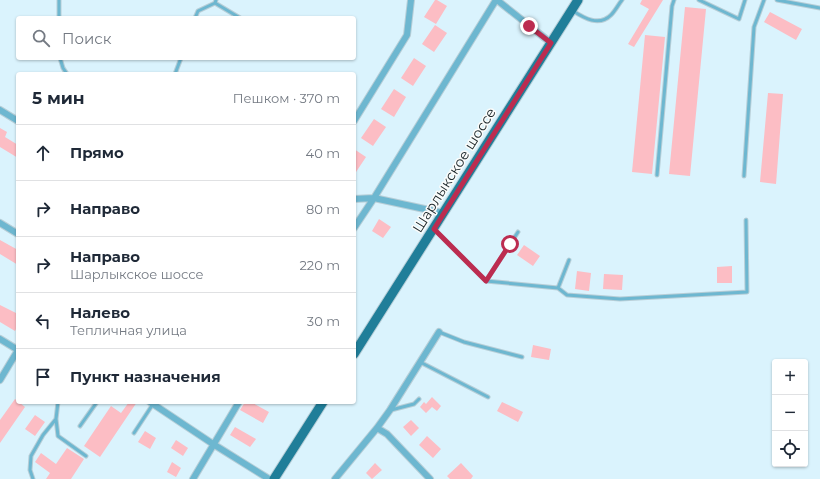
<!DOCTYPE html>
<html lang="ru">
<head>
<meta charset="utf-8">
<style>
  :root { --surface:#fff; --page:#f6f6f7; --text:#1f2937; --muted:#747a83; --line:#e0e1e3 }
  body { margin:0; font-family:Montserrat,sans-serif; background:var(--page); color:var(--text) }
  .controls { position:absolute; right:12px; bottom:12px; display:grid; overflow:hidden; border-radius:4px; box-shadow:0 1px 3px #0004 }
  .controls button { width:36px; height:36px; display:grid; place-items:center; padding:0; border:0; border-bottom:1px solid var(--line); background:var(--surface); color:var(--text); font:20px sans-serif }
  .stop { position:absolute; width:12px; height:12px; margin:-9px; border:3px solid #bc2c50; border-radius:50%; background:#fff }
  .stop.end { background:#bc2c50; border-color:#fff; box-shadow:0 1px 4px #0008 }
  .list { margin:0; padding:0; list-style:none }
  h2 { display:flex; justify-content:space-between; align-items:center; height:52px; margin:0; padding:0 16px; font-size:17px }
  h2 small { font-size:13px; font-weight:400; color:var(--muted) }
  .list li { display:grid; grid-template-columns:26px 1fr auto; gap:12px; align-items:center; box-sizing:border-box; height:56px; padding:0 16px; border-top:1px solid var(--line) }
  .list b { display:block; font-size:15px; white-space:nowrap }
  .list p { margin:0; font-size:13px; white-space:nowrap; color:var(--muted) }
  .list em { font-size:13px; font-style:normal; color:var(--muted) }
  .icon { flex:none; width:22px; height:22px; fill:none; stroke:currentColor; stroke-width:2; stroke-linecap:round; stroke-linejoin:round }
  .map { position:relative; flex:none; width:820px; height:479px; overflow:hidden }
  .search { position:absolute; background:var(--surface); box-shadow:0 1px 3px #0004; left:16px; top:16px; width:340px; height:44px; display:flex; align-items:center; gap:10px; box-sizing:border-box; padding:0 14px; border-radius:4px; color:var(--muted); font-size:15px }
  .panel { position:absolute; background:var(--surface); box-shadow:0 1px 3px #0004; left:16px; top:72px; width:340px; height:332px; border-radius:4px }
  .map>svg:first-child { display:block }
  .building { fill:#fcbdc4 }
  .lines { fill:none; stroke-linecap:round; stroke-linejoin:round }
  .service-casing { stroke:#b7ced7; stroke-width:5 }
  .minor-casing { stroke:#b7ced7; stroke-width:8 }
  .primary-casing { stroke:#b7ced7; stroke-width:11 }
  .service { stroke:#6db7d0; stroke-width:3 }
  .minor { stroke:#6db7d0; stroke-width:6 }
  .primary { stroke:#207e99; stroke-width:9 }
  .route { stroke:#bc2c50; stroke-width:5 }
  .labels { text-anchor:middle; stroke-width:3; stroke-linejoin:round; paint-order:stroke }
  .street-label { font-size:14px; fill:#1a262a; stroke:#fbfcfb }
</style>
</head>
<body>
<div class="map">
<svg width="820" height="479" viewBox="0 0 820 479">
  <rect width="100%" height="100%" fill="#daf3fd"/>
  <!-- building -->
  <path class="building" d="M435,0H437L447,6L436,24L424,17Z
    M642,0H663L634,47L628,44L649,9L640,4Z
    M685,7L706,9L690,176L669,174Z
    M770,12L802,29L796,40L764,22Z
    M435,25L447,33L434,52L422,44Z
    M645,35L665,37L652,174L632,172Z
    M414,58L426,66L413,86L401,78Z
    M394,89L406,97L394,117L381,109Z
    M768,93L783,94L776,184L760,182Z
    M374,119L386,127L373,146L361,138Z
    M0,128L7,132L5,137L18,145V158L0,147Z
    M354,149L366,157L354,175Z
    M379,219L391,227L383,238L372,231Z
    M0,240L18,250V265L0,254Z
    M524,245L540,256L533,266L517,255Z
    M732,266V283H717V267Z
    M577,271L591,273L589,291L575,289Z
    M604,274L623,275L622,290L603,289Z
    M0,305L18,314V325L15,331L0,322Z
    M533,345L551,349L549,360L531,357Z
    M432,397L441,406L437,411L432,407L426,413L420,407L424,402L426,404Z
    M15,399L25,407L0,443V420Z
    M129,402H137L100,457L84,446L111,406L121,413Z
    M245,402H251L269,412L263,423L240,410Z
    M502,402L523,412L518,422L497,411Z
    M35,415L45,422L35,436L25,429Z
    M411,420L419,428L411,436L403,427Z
    M235,427L256,439L250,447L230,435Z
    M145,431L156,438L150,449L138,442Z
    M427,436L441,449L433,458L419,445Z
    M176,440L188,448L183,456L171,448Z
    M67,448L84,459L71,479H46L50,473L35,462L41,453L56,464Z
    M172,462L181,468L176,477L167,472Z
    M375,463L382,470L372,479L366,473Z
    M461,463L473,476L471,479H450L447,476Z"/>
  <g class="lines">
    <!-- service casing -->
    <g class="service-casing">
      <path id="service" d="M59,0V18
        M699,0L739,19L745,0
        M777,0L820,8
        M215,3L240,18
        M573,11C584,18 599,27 611,15C615,11 618,5 622,0
        M195,18L198,11L215,3L216,0
        M60,58L63,68L67,74
        M175,74L181,58
        M657,175L672,6L674,0
        M744,176L754,27L764,0
        M435,230L486,281L558,288L569,260
        M486,281L518,232
        M558,288L567,295L620,299L747,292L746,220
        M439,332L464,342L522,357
        M420,362L488,397
        M391,410L414,404L419,399
        M56,419L58,436L86,456
        M80,426L97,402
        M134,433L153,404
        M33,479L30,470L31,456L43,435L56,419L58,402"/>
    </g>
    <!-- minor casing -->
    <g class="minor-casing">
      <path id="minor" d="M497,0L551,43
        M0,110L18,121
        M354,121L407,35L411,0
        M354,199L374,198L443,213
        M0,223L18,234
        M354,228L374,198L496,0
        M0,339L18,350
        M0,380L18,350
        M150,402L213,444L269,479
        M377,428L387,434L430,479
        M193,479L239,402
        M335,479L377,428L390,410L439,332"/>
    </g>
    <!-- primary casing -->
    <g class="primary-casing">
      <path id="primary" d="M354,354L578,0
        M274,479L323,402"/>
    </g>
    <!-- service -->
    <use href="#service" class="service"/>
    <!-- minor -->
    <use href="#minor" class="minor"/>
    <!-- primary -->
    <use href="#primary" class="primary"/>
  </g>
  <g class="lines">
    <!-- route -->
    <path class="route" d="M510,244L486,281L434,229L551,43L529,26"/>
  </g>
  <g class="labels">
    <!-- street labels -->
    <g class="street-label">
      <text transform="translate(454 170) rotate(-58)" y="5">Шарлыкское шоссе</text>
    </g>
  </g>
</svg>
<div class="controls">
<button>+</button>
<button>−</button>
<button><svg class="icon" aria-label="locate" viewBox="0 0 24 24"><circle cx="12" cy="12" r="6"/><path d="M12 2v4M12 18v4M2 12h4M18 12h4"/></svg></button>
</div>
<div class="stop" style="left:510px;top:244px"></div>
<div class="stop end" style="left:529px;top:26px"></div>
<div class="search"><svg class="icon" aria-label="search" viewBox="0 0 24 24"><circle cx="10" cy="10" r="6"/><path d="M15 15l6 6"/></svg>Поиск</div>
<section class="panel">
<h2>5 мин<small>Пешком · 370 m</small></h2>
<ul class="list">
<li><svg class="icon" aria-label="ahead" viewBox="0 0 24 24"><path d="M12 20V5M6 11l6-6 6 6"/></svg><div><b>Прямо</b></div><em>40 m</em></li>
<li><svg class="icon" aria-label="right" viewBox="0 0 24 24"><path d="M7 20v-9h11M14 6l5 5-5 5"/></svg><div><b>Направо</b></div><em>80 m</em></li>
<li><svg class="icon" aria-label="right" viewBox="0 0 24 24"><path d="M7 20v-9h11M14 6l5 5-5 5"/></svg><div><b>Направо</b><p>Шарлыкское шоссе</p></div><em>220 m</em></li>
<li><svg class="icon" aria-label="left" viewBox="0 0 24 24"><path d="M17 20v-9H6M10 6l-5 5 5 5"/></svg><div><b>Налево</b><p>Тепличная улица</p></div><em>30 m</em></li>
<li><svg class="icon" aria-label="arrive" viewBox="0 0 24 24"><path d="M6 21V4h12l-3 4 3 4H6"/></svg><div><b>Пункт назначения</b></div></li>
</ul>
</section>
</div>
</body>
</html>
